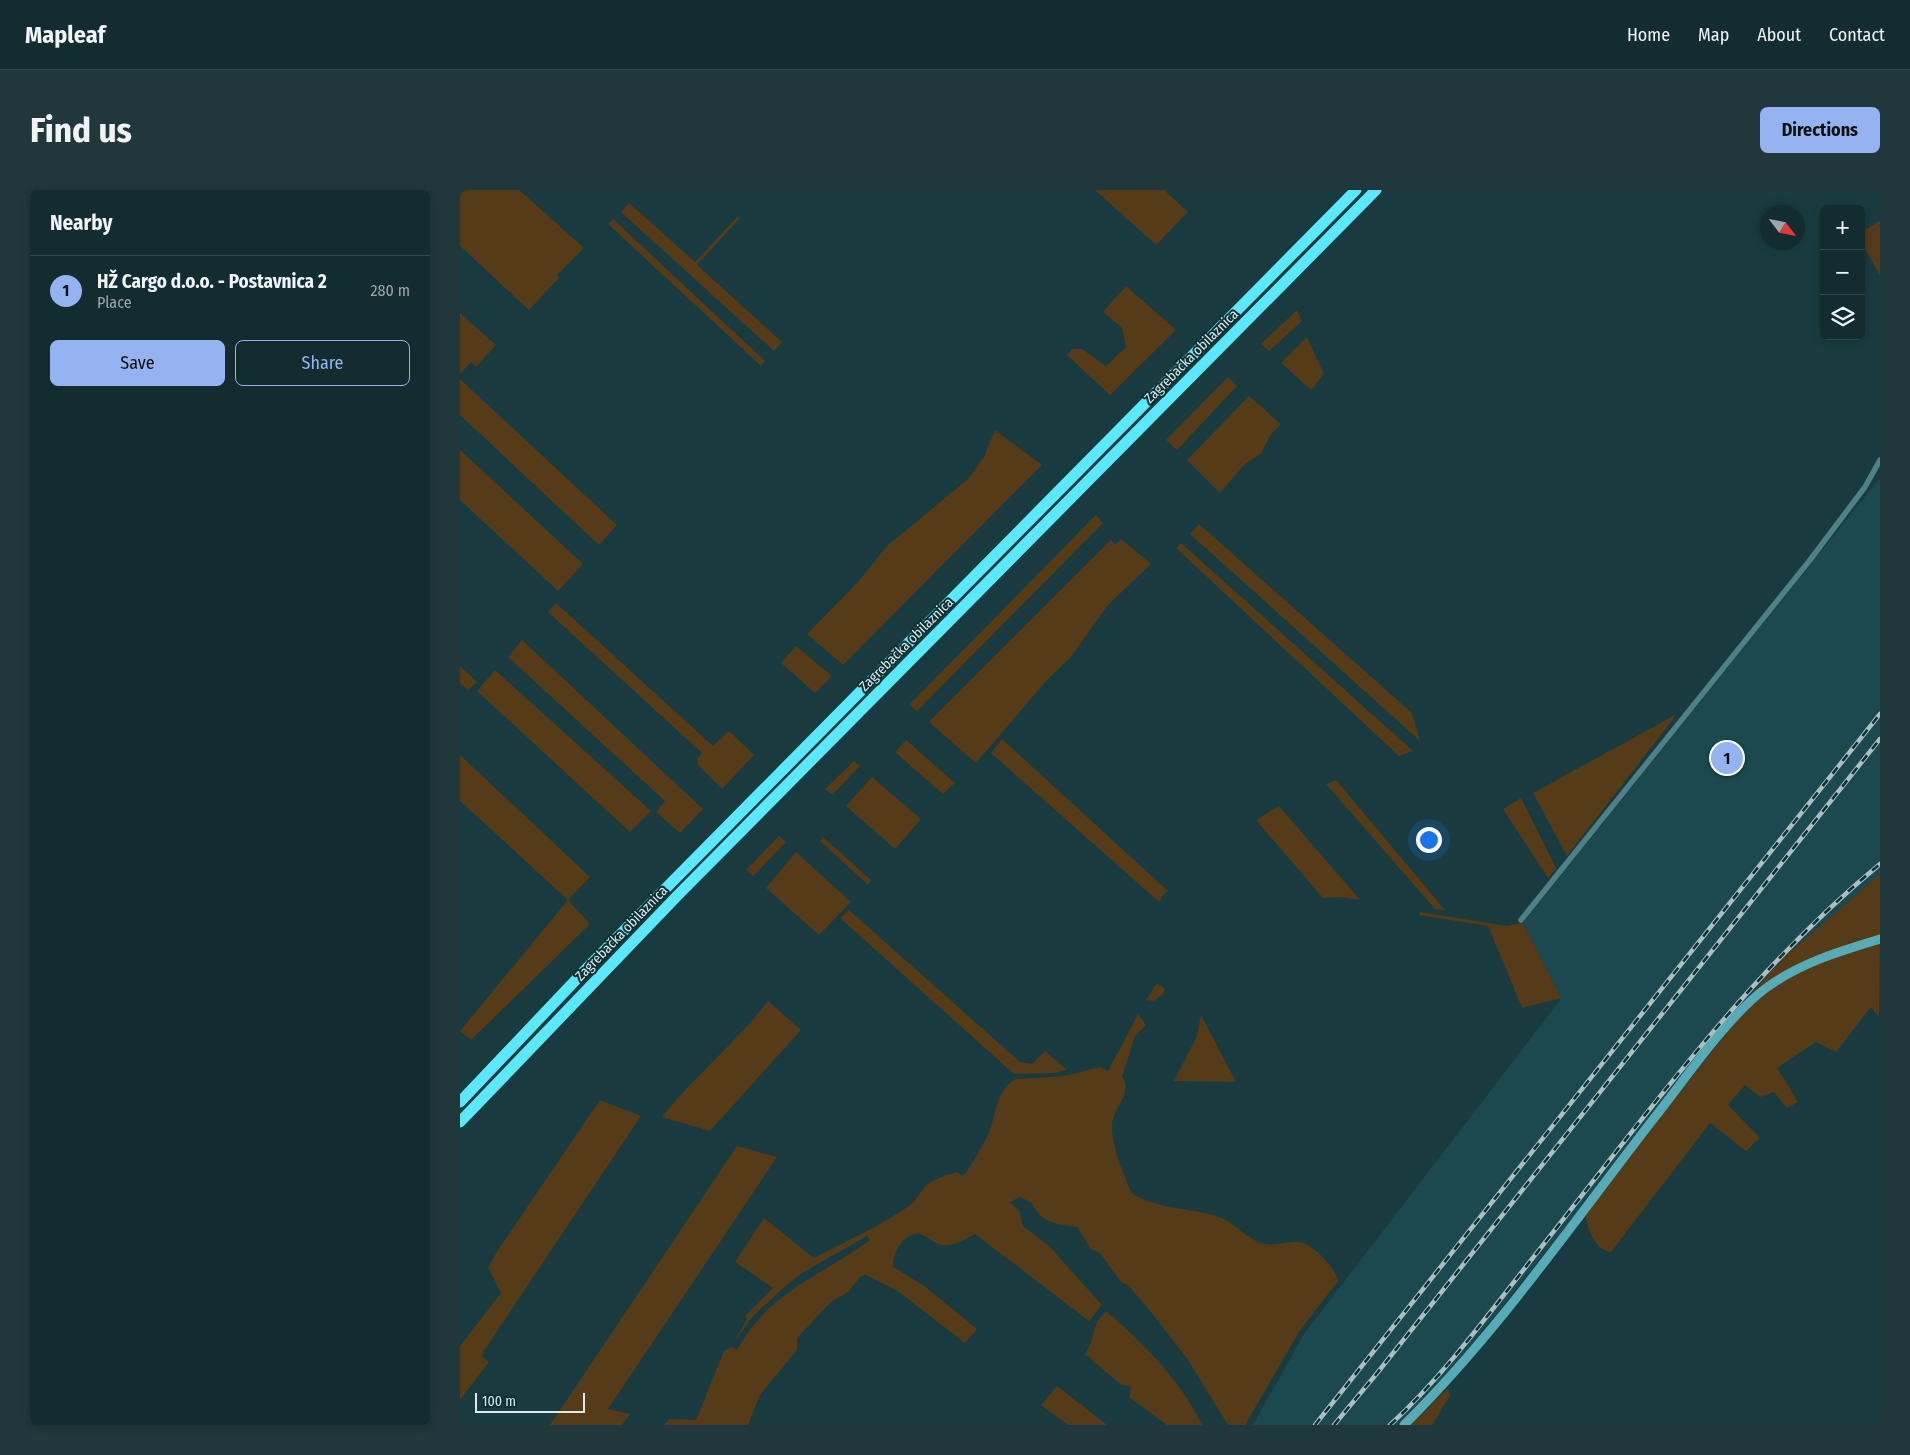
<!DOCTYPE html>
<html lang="en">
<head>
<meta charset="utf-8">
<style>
  :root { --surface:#132c2f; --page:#20383b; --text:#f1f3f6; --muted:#9da7aa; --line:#32484b; --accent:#95b2f1 }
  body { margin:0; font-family:"Fira Sans Condensed",sans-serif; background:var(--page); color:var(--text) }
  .controls { position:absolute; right:15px; top:15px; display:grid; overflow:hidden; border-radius:8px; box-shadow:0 2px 8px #0003 }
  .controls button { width:45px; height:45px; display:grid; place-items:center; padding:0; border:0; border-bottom:1px solid var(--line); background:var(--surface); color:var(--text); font:25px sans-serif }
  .compass { position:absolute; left:1300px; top:15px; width:45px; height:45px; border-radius:50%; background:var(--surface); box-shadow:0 2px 8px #0003; rotate:122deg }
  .scale { position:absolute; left:15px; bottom:12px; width:110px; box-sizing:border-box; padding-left:5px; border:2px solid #d8eaed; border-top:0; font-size:14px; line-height:18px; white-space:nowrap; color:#d8eaed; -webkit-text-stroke:4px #0e3035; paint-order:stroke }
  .you { position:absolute; left:968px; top:649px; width:18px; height:18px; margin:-12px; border:4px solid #fff; border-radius:50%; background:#1a73e8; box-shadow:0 0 0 8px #1a73e833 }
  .badge { display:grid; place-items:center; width:32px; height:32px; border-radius:50%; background:var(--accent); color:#111; font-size:16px; font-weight:700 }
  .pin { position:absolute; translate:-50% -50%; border:2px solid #fff; box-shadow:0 1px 5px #0006 }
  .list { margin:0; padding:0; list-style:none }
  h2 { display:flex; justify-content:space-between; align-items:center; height:65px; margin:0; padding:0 20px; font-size:21px }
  h2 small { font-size:16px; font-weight:400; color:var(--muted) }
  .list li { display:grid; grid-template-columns:32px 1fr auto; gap:15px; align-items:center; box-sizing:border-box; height:70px; padding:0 20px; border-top:1px solid var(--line) }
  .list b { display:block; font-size:19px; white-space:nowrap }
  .list p { margin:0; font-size:16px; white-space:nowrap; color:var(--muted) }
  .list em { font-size:16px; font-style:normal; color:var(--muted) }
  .actions { display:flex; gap:10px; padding:15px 20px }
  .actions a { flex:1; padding:11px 0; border:1px solid var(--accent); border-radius:8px; text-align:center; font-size:18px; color:var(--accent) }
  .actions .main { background:var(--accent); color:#111 }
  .icon { flex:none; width:28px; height:28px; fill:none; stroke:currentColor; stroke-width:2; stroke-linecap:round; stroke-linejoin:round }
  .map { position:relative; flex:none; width:1420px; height:1235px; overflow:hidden; border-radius:8px }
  header { display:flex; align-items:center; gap:30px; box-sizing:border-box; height:70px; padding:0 25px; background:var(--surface); border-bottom:1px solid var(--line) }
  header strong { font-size:24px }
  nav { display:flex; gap:28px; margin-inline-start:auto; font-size:18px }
  .intro { display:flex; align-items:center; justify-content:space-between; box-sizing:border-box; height:120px; padding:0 30px }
  h1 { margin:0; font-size:35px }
  .button { padding:12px 22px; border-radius:8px; background:var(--accent); color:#111; font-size:18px; font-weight:700 }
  main { display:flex; gap:30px; padding:0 30px }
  aside { flex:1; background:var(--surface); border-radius:8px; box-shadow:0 2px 8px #0003 }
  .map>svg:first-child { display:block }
  .built { fill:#1c494f }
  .green { fill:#553b18 }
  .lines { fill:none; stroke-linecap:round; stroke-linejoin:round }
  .minor { stroke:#4e8088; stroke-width:5.5 }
  .secondary { stroke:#57abb6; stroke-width:9 }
  .motorway { stroke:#5ce8fb; stroke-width:11 }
  .rail-casing { stroke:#a9bfc2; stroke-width:4.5 }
  .rail { stroke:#0e3035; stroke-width:2.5; stroke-dasharray:8; stroke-linecap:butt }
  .labels { text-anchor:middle; stroke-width:4; stroke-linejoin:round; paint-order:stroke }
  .street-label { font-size:14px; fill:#d8eaed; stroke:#0e3035 }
</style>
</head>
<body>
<header>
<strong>Mapleaf</strong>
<nav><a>Home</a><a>Map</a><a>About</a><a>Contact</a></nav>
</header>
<div class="intro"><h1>Find us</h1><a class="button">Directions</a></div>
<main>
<aside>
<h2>Nearby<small></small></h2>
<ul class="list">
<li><span class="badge">1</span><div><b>HŽ Cargo d.o.o. - Postavnica 2</b><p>Place</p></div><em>280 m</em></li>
</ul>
<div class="actions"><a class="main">Save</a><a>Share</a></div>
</aside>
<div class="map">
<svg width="1420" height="1235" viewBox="0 0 1420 1235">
  <rect width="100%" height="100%" fill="#193b3f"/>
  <!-- built -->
  <path class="built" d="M1420,288V684L1324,767L1279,818L995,1176L939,1235H793L844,1144L1101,809L1063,733Z"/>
  <!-- green -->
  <path class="green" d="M0,0H59L124,58L97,85L99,88L69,120L0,56Z
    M635,0H704L728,22L696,55Z
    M169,13L235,72L278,26L280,28L237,75L322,152L314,161L161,22Z
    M153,29L305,171L301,176L148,34Z
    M1420,31V86L1401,51V42Z
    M666,96L716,140L650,205L607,165L612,159H622L646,176L666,157L662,138L643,122Z
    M837,120L842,131L809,161L801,154Z
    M0,123L36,155L16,177L11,172L0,184Z
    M847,147L864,184L851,200L821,173Z
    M768,187L777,196L717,260L706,250Z
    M0,189L157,335L139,355L0,225Z
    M789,206L821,234L811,244L801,264L785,274L760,303L727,270Z
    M535,240L582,275L383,475L347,444L397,393L427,356L508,289L524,267Z
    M0,260L123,374L98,401L0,310Z
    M636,325L643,333L457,521L449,515Z
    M739,334L952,523L960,551L730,344Z
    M661,349L691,374L648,415L610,468L588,489L516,573L469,532L651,350L655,355Z
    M721,353L953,561L939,566L716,358Z
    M96,413L253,556L269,541L294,565L262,599L238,575L237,569L242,563L88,422Z
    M62,450L243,619L220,643L196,622L205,611L48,467Z
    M336,456L372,486L355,503L321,473Z
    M0,476L17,492L8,500L0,493Z
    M35,480L191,621L170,642L17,501Z
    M1217,524L1107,666L1073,603Z
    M542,549L708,701L701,707L702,709L699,712L531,563Z
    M446,550L495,593L483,604L435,562Z
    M0,565L130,687L108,710L130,734L11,850L0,841L108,710L0,611Z
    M394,571L400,576L372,605L365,599Z
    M412,587L461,629L435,659L386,616Z
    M876,590L985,720L975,719L866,594Z
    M1061,608L1096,678L1088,688L1043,619Z
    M819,616L900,710L881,707L863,708L796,630Z
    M319,646L326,652L293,686L286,680Z
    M363,647L411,690L408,695L360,651Z
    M336,662L391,712L359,745L306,698Z
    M1420,684V746L1363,765L1279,818L1324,767Z
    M389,720L560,872L572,874L585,861L607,880L595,883L554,884L380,728Z
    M960,722L1047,736L1063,733L1101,808L1062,818L1028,736L959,725Z
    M1420,752L1419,827L1411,817L1376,862L1356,852L1317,878L1338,912L1327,918L1314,902L1300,907L1285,895L1268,915L1300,948L1286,961L1250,933L1151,1062C1134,1060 1126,1036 1126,1022L1274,833C1290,816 1307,800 1327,788C1355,771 1389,763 1420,752Z
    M697,793L705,799L703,804L694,811L686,810Z
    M308,811L341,840L250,941L202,927C234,886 276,853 308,811Z
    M678,824L686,835L675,846L662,887C674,901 653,919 652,934C651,955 663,984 672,1003C698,1020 730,1017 759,1027C776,1033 788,1051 805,1054C816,1056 828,1051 839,1052C853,1054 876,1078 878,1091L839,1142L785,1235H768L728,1170L690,1121L669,1096L661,1092L639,1062L631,1059L617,1037C596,1034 582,1034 572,1013L560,1007L550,1012L559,1021L563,1036L589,1056L642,1115L629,1131L515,1044C505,1049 493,1057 481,1055C474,1053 467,1046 460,1044C444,1041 432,1065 433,1077L463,1095L517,1139L505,1153L439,1102L406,1085L401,1086L388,1102L371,1112L337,1148V1160L300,1205L288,1235H204L209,1229L236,1230L264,1161L271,1157L277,1160C309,1101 360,1087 410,1050L407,1046L342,1083L321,1100L293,1126L274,1152L287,1129L285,1126L313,1098L275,1072L304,1028L354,1068C386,1051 419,1037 449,1016C456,1011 458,1005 463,999C472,988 485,986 497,982L502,986L505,984C514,970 524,955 530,940C537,920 536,900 556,889L605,886L640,877L648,881Z
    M741,825L776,892L714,891L737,846Z
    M140,910L181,926L23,1162L22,1166L29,1172L0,1210V1156L41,1103L28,1077L40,1057Z
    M277,956L317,967L148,1219L170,1224L162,1235H90Z
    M646,1121C685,1155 719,1188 742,1235H707L669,1207L671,1197L660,1194L625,1164C637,1146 629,1138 646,1121Z
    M597,1196L647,1235H608L581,1215Z
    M987,1199L991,1204L972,1235H951Z"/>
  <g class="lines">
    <!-- minor -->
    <path class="minor" d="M1061,730L1350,370L1405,297L1420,270"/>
    <!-- secondary -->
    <path class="secondary" d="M944,1235C1038,1142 1114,1031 1195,927C1226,888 1267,827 1306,798C1340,773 1380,761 1420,749"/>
    <!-- motorway -->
    <path class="motorway" d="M0,912L129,776L896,0
      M0,932L218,705L916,0"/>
    <!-- rail casing -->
    <g class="rail-casing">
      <path id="rail" d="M855,1235L1420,524
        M874,1235L918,1182L1420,549
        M930,1235C982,1187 1025,1129 1068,1074C1179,935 1282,788 1420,674"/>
    </g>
    <!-- rail -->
    <use href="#rail" class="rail"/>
  </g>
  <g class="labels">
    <!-- street labels -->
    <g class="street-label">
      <text transform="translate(731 166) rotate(-45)" y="5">Zagrebačka obilaznica</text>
      <text transform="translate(446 454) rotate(-45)" y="5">Zagrebačka obilaznica</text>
      <text transform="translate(161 743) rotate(-46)" y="5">Zagrebačka obilaznica</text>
    </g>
  </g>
</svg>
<div class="controls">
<button>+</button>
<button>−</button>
<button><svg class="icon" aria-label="layers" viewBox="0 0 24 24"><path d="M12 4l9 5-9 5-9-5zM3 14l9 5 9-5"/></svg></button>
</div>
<svg class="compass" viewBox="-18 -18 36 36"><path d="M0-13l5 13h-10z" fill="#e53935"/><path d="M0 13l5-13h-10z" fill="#9da7aa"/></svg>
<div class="scale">100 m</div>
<div class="you"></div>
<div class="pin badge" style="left:1267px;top:568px">1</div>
</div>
</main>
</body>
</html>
